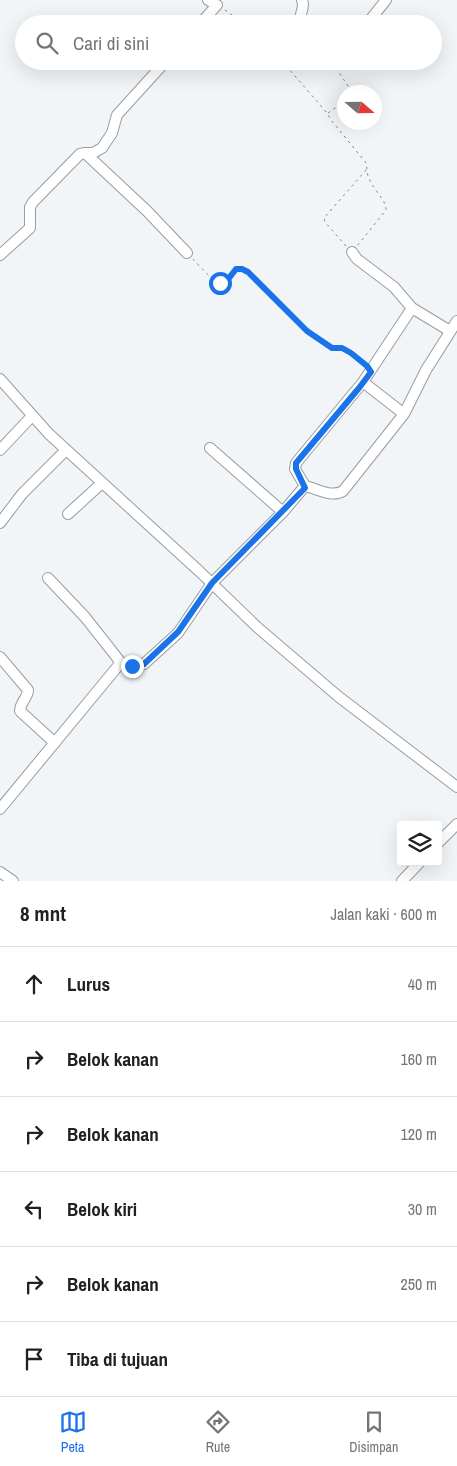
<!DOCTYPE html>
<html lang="id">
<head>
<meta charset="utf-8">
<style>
  :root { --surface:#fff; --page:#f6f6f6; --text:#202124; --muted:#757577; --line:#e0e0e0; --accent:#1a73e8 }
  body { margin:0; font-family:"Archivo Narrow",sans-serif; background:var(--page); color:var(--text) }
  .controls { position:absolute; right:15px; bottom:15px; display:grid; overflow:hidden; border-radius:5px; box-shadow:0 5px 20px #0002 }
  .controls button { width:45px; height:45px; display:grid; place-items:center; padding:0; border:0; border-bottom:1px solid var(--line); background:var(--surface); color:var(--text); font:25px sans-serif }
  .compass { position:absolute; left:337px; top:85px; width:45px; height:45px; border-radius:50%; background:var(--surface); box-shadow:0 5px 20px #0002; rotate:110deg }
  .stop { position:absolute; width:15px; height:15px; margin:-11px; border:4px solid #1a73e8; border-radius:50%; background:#fff }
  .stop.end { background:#1a73e8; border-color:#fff; box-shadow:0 1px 5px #0008 }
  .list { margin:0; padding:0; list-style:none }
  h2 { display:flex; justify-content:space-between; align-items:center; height:65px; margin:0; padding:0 20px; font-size:21px }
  h2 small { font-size:16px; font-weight:400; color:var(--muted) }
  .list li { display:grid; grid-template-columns:32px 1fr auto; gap:15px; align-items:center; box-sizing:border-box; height:75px; padding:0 20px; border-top:1px solid var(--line) }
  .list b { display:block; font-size:19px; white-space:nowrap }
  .list em { font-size:16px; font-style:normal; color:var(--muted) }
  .icon { flex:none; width:28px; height:28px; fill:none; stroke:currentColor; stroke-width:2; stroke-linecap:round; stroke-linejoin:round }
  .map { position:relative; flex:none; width:457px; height:881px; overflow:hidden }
  .search { position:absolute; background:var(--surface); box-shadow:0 5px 20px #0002; left:15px; right:15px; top:15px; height:55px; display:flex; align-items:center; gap:12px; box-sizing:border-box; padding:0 18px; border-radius:28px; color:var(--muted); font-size:19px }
  .sheet { height:515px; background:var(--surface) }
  nav { display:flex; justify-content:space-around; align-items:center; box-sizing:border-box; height:70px; border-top:1px solid var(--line); background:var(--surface); font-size:14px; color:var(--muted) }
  nav a { display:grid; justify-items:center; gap:2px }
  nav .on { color:var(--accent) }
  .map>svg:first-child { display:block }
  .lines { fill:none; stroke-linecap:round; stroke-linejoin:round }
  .minor-casing { stroke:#999ca0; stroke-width:12 }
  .path { stroke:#86898b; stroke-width:1; stroke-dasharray:2.5 4; stroke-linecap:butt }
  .minor { stroke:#fff; stroke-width:10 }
  .route { stroke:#1a73e8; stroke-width:6 }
</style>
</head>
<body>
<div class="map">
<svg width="457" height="881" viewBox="0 0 457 881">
  <rect width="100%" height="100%" fill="#f1f5f8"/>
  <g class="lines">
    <!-- minor casing -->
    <g class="minor-casing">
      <path id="minor" d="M200,24L217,5L208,0
        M301,24C297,16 306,9 302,0
        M367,24L386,0
        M326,61L329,63L332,61
        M85,153H93L102,148L112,133L117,115L166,61
        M352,252L357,259L394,287L412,308L450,331
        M0,255L30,228V207L33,202L80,154L85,153L147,211L187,253
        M0,379L49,434L199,571L257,627L339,697L457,787
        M404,414L363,382L412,308
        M210,448L283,512
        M0,450L32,416
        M305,486L295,469L296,463L363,382
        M68,514L102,483
        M0,523L22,494L66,450
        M48,578L85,617L122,664
        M0,657L28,690C28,698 20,702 20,711L55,743
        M0,809L118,666C126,663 135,667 144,664L178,633L212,583L283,512L305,486C318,489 331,498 343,491L404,414L426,370L457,321
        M438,843L457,824
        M0,872L13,881
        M402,881L420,862"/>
    </g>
    <!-- path -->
    <path class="path" d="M225,10L245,24
      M282,61L327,113L331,120L367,164C364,185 387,197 386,210L357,246
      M336,68L352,92
      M328,113L335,108L344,104
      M346,246L325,222L324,218L366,170
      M193,259C201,267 214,285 226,282L236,269H242L248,272L307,331L332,348H342L351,353L365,364"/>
    <!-- minor -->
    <use href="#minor" class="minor"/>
  </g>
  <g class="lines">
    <!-- route -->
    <path class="route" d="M132,666L144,664L178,632L212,583L305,488L296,469V463L359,388L371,372L367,366L351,353L342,348H332L307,331L248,272L242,269H236L226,282L220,283"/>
  </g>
</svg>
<div class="controls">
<button><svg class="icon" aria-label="layers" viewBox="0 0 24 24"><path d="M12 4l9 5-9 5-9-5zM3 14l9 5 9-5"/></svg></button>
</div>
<svg class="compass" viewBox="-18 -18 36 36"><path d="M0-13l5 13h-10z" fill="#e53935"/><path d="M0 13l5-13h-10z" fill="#757577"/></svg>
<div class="stop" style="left:220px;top:283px"></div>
<div class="stop end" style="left:132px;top:666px"></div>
<div class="search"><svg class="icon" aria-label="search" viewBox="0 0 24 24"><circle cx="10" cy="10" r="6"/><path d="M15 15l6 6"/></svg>Cari di sini</div>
</div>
<section class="sheet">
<h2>8 mnt<small>Jalan kaki · 600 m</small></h2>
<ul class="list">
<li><svg class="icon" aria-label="ahead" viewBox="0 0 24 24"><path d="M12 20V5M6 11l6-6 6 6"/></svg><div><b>Lurus</b></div><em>40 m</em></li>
<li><svg class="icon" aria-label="right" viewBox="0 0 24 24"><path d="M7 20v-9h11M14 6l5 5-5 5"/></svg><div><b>Belok kanan</b></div><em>160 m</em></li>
<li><svg class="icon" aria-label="right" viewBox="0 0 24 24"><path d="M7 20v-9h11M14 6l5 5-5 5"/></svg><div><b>Belok kanan</b></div><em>120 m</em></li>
<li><svg class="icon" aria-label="left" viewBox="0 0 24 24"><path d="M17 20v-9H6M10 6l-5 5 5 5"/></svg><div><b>Belok kiri</b></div><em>30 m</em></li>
<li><svg class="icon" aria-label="right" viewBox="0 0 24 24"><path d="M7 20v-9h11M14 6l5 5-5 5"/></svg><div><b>Belok kanan</b></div><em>250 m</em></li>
<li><svg class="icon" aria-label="arrive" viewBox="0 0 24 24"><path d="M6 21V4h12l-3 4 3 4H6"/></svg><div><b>Tiba di tujuan</b></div></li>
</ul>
</section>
<nav>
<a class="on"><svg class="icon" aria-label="map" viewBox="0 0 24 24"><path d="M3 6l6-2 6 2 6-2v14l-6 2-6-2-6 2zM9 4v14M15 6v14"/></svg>Peta</a>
<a><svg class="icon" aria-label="directions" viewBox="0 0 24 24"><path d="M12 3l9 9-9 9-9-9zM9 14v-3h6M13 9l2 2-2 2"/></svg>Rute</a>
<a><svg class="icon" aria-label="saved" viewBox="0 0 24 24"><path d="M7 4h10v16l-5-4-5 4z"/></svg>Disimpan</a>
</nav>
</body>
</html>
